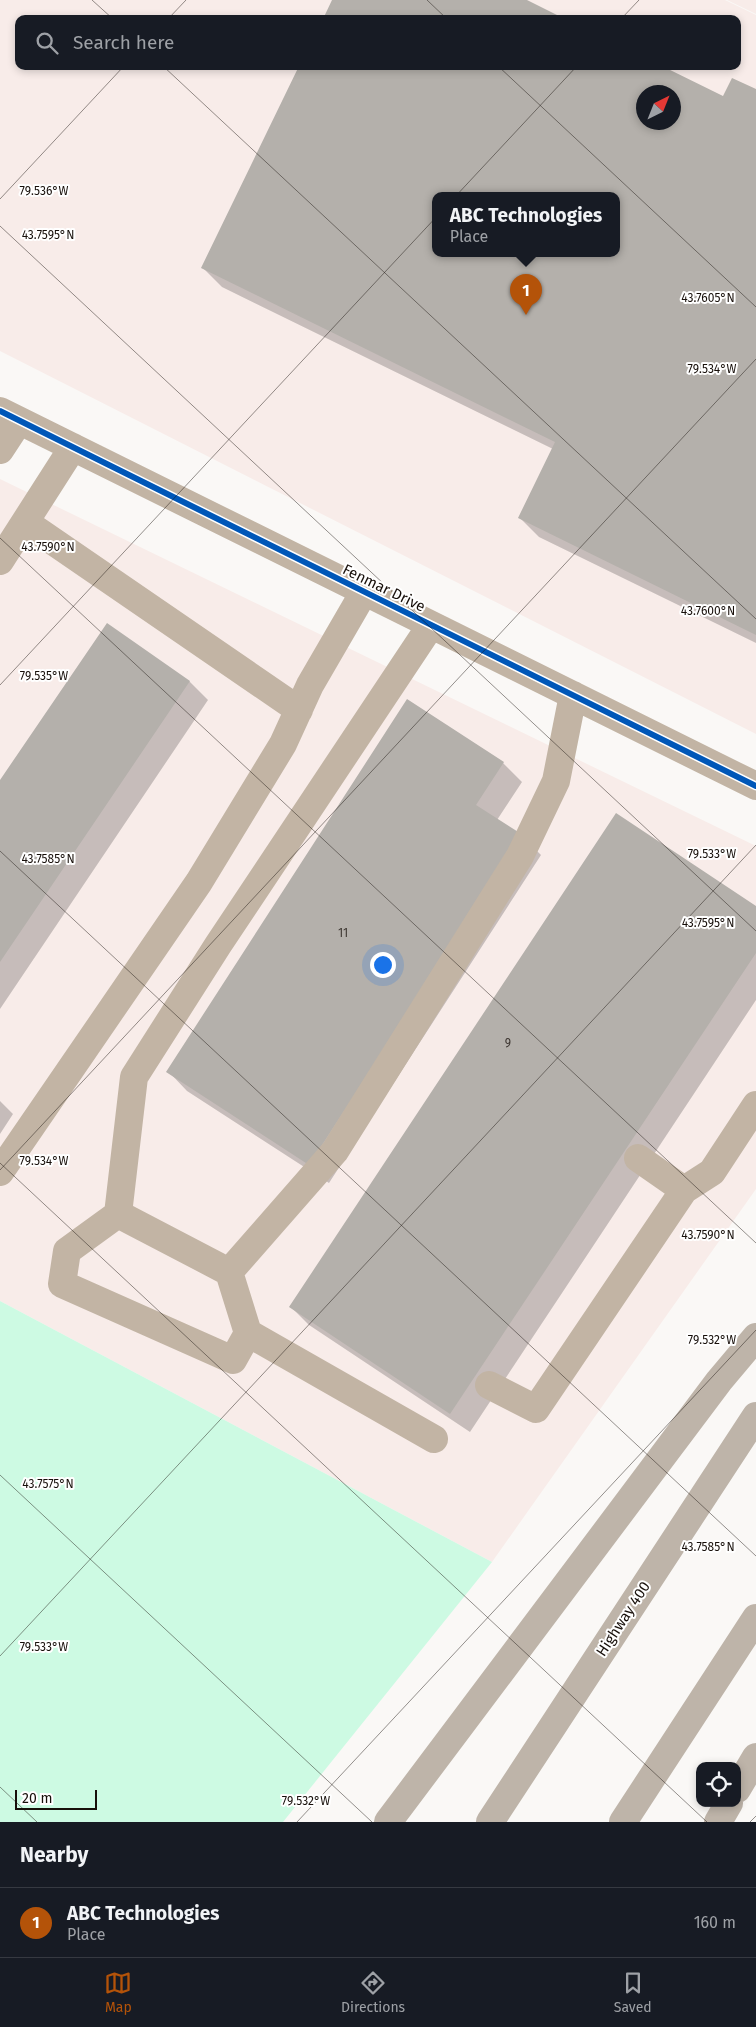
<!DOCTYPE html>
<html lang="en">
<head>
<meta charset="utf-8">
<style>
  :root { --surface:#171b24; --page:#20242c; --text:#f1f3f6; --muted:#9ea1a6; --line:#363941; --accent:#b45309 }
  body { margin:0; font-family:"Fira Sans",sans-serif; background:var(--page); color:var(--text) }
  .controls { position:absolute; right:15px; bottom:15px; display:grid; overflow:hidden; border-radius:10px; box-shadow:0 2px 8px #0003 }
  .controls button { width:45px; height:45px; display:grid; place-items:center; padding:0; border:0; border-bottom:1px solid var(--line); background:var(--surface); color:var(--text); font:25px sans-serif }
  .compass { position:absolute; left:636px; top:85px; width:45px; height:45px; border-radius:50%; background:var(--surface); box-shadow:0 2px 8px #0003; rotate:43deg }
  .scale { position:absolute; left:15px; bottom:12px; width:82px; box-sizing:border-box; padding-left:5px; border:2px solid #170f0a; border-top:0; font-size:14px; line-height:18px; white-space:nowrap; color:#170f0a; -webkit-text-stroke:4px #fff; paint-order:stroke }
  .you { position:absolute; left:382px; top:964px; width:18px; height:18px; margin:-12px; border:4px solid #fff; border-radius:50%; background:#1a73e8; box-shadow:0 0 0 8px #1a73e833 }
  .badge { display:grid; place-items:center; width:32px; height:32px; border-radius:50%; background:var(--accent); color:#fff; font-size:16px; font-weight:700 }
  .pin { position:absolute; translate:-50% -41px; filter:drop-shadow(0 1px 2px #0008) }
  .pin::after { content:''; position:absolute; top:26px; width:18px; height:15px; background:inherit; clip-path:polygon(0 0,100% 0,50% 100%) }
  .popup { position:absolute; left:432px; top:192px; width:188px; height:65px; box-sizing:border-box; display:grid; place-content:center; border-radius:10px; background:var(--surface); filter:drop-shadow(0 1px 4px #0005); font-size:16px; white-space:nowrap; color:var(--muted) }
  .popup b { font-size:19px; color:var(--text) }
  .popup::after { content:''; position:absolute; left:50%; top:100%; margin-left:-10px; border:10px solid transparent; border-top-color:var(--surface) }
  .list { margin:0; padding:0; list-style:none }
  h2 { display:flex; justify-content:space-between; align-items:center; height:65px; margin:0; padding:0 20px; font-size:21px }
  h2 small { font-size:16px; font-weight:400; color:var(--muted) }
  .list li { display:grid; grid-template-columns:32px 1fr auto; gap:15px; align-items:center; box-sizing:border-box; height:70px; padding:0 20px; border-top:1px solid var(--line) }
  .list b { display:block; font-size:19px; white-space:nowrap }
  .list p { margin:0; font-size:16px; white-space:nowrap; color:var(--muted) }
  .list em { font-size:16px; font-style:normal; color:var(--muted) }
  .icon { flex:none; width:28px; height:28px; fill:none; stroke:currentColor; stroke-width:2; stroke-linecap:round; stroke-linejoin:round }
  .map { position:relative; flex:none; width:756px; height:1822px; overflow:hidden }
  .search { position:absolute; background:var(--surface); box-shadow:0 2px 8px #0003; left:15px; right:15px; top:15px; height:55px; display:flex; align-items:center; gap:12px; box-sizing:border-box; padding:0 18px; border-radius:10px; color:var(--muted); font-size:19px }
  .sheet { height:135px; background:var(--surface) }
  nav { display:flex; justify-content:space-around; align-items:center; box-sizing:border-box; height:70px; border-top:1px solid var(--line); background:var(--surface); font-size:14px; color:var(--muted) }
  nav a { display:grid; justify-items:center; gap:2px }
  nav .on { color:var(--accent) }
  .map>svg:first-child { display:block }
  .industrial { fill:#f8ece9; fill-rule:evenodd }
  .green { fill:#cdfae3 }
  .shadow { fill:#0003; fill-rule:evenodd }
  .building { fill:#b4b0ab; fill-rule:evenodd }
  .lines { fill:none; stroke-linecap:round; stroke-linejoin:round }
  .minor { stroke:#c2b4a4; stroke-width:28 }
  .highway { stroke:#beb4a9; stroke-width:28 }
  .cycleway-casing { stroke:#fff; stroke-width:9 }
  .cycleway { stroke:#0057b8; stroke-width:6 }
  .ticks { fill:none; stroke:#170f0a; stroke-width:1; stroke-opacity:0.45 }
  .labels { text-anchor:middle; stroke-width:4; stroke-linejoin:round; paint-order:stroke }
  .number-label { font-size:12px; fill:#3e3732 }
  .street-label { font-size:15px; fill:#170f0a; stroke:#fff }
  .ticks-label { font-size:12px; text-anchor:middle; fill:#170f0a; stroke:#fff; stroke-width:4; stroke-linejoin:round; paint-order:stroke }
</style>
</head>
<body>
<div class="map">
<svg width="756" height="1822" viewBox="0 0 756 1822">
  <rect width="100%" height="100%" fill="#faf8f6"/>
  <!-- industrial -->
  <path class="industrial" d="M0,0H725L756,15V734L0,351ZM19,19H737V66H19ZM644,92H674V122H644ZM436,196H616V254H436Z
    M727,0H756V14Z
    M0,479L756,846V1189L492,1562L0,1301Z"/>
  <!-- green -->
  <path class="green" d="M0,1301L492,1562L283,1822H0Z"/>
  <!-- shadow -->
  <path class="shadow" d="M659,66L724,98L756,91V643L539,537L520,518L553,449L222,287L203,268ZM644,92H674V122H644ZM436,196H616V254H436Z
    M189,681L208,700L0,1009V782Z
    M503,763L522,782L497,820L522,836L541,855L329,1183L187,1091L168,1071Z
    M756,907V1000L470,1432L309,1325L290,1306Z
    M0,1101L13,1114L0,1134Z"/>
  <!-- building -->
  <path class="building" d="M332,0H527L565,19H323Z
    M299,66H662L723,96L732,78L756,89V635L518,518L555,442L201,268ZM644,92H674V122H644ZM436,196H616V254H436Z
    M107,623L190,681L0,962V780Z
    M407,699L504,762L476,805L523,835L309,1165L166,1072Z
    M616,813L756,906V953L450,1414L289,1307Z"/>
  <g class="lines">
    <!-- minor -->
    <path class="minor" d="M0,411L756,786
      M0,450L19,421
      M25,522L299,710
      M0,561L73,447
      M0,1172L199,882L283,744L310,685L364,592
      M684,1190L712,1172L756,1105
      M118,1214L67,1251L62,1284L233,1360L248,1333L229,1272L118,1214L134,1077L218,945L431,625
      M229,1272L335,1151L520,856L556,781L573,695
      M248,1333L434,1439
      M489,1385L536,1409L684,1190L638,1158"/>
    <!-- highway -->
    <path class="highway" d="M737,1789L756,1757
      M388,1822L719,1381L756,1337
      M490,1822L756,1416
      M623,1822L756,1618
      M718,1822L729,1803"/>
    <!-- cycleway casing -->
    <g class="cycleway-casing">
      <path id="cycleway" d="M0,411L756,786"/>
    </g>
    <!-- cycleway -->
    <use href="#cycleway" class="cycleway"/>
  </g>
  <!-- ticks -->
  <path class="ticks" d="M92,0L113,19M427,0L447,19M168,19L186,0M621,19L639,0M163,66L756,619M498,66L756,307M0,199L124,66M0,226L756,931M0,538L756,1243M0,685L577,66M0,851L756,1556M0,1163L707,1822M0,1170L756,359M0,1475L372,1822M0,1656L756,845M0,1787L37,1822M297,1822L756,1330M750,1822L756,1816"/>
  <g class="labels">
    <!-- number labels -->
    <g class="number-label">
      <text x="343" y="937">11</text>
      <text x="508" y="1047">9</text>
    </g>
    <!-- street labels -->
    <g class="street-label">
      <text transform="translate(384 588) rotate(26)" y="5">Fenmar Drive</text>
      <text transform="translate(623 1619) rotate(-57)" y="5">Highway 400</text>
    </g>
  </g>
  <g class="ticks-label">
    <text x="44" y="195">79.536°W</text>
    <text x="48" y="239">43.7595°N</text>
    <text x="708" y="302">43.7605°N</text>
    <text x="712" y="373">79.534°W</text>
    <text x="48" y="551">43.7590°N</text>
    <text x="708" y="615">43.7600°N</text>
    <text x="44" y="680">79.535°W</text>
    <text x="712" y="858">79.533°W</text>
    <text x="48" y="863">43.7585°N</text>
    <text x="708" y="927">43.7595°N</text>
    <text x="44" y="1165">79.534°W</text>
    <text x="708" y="1239">43.7590°N</text>
    <text x="712" y="1344">79.532°W</text>
    <text x="48" y="1488">43.7575°N</text>
    <text x="708" y="1551">43.7585°N</text>
    <text x="44" y="1651">79.533°W</text>
    <text x="306" y="1805">79.532°W</text>
  </g>
</svg>
<div class="controls">
<button><svg class="icon" aria-label="locate" viewBox="0 0 24 24"><circle cx="12" cy="12" r="6"/><path d="M12 2v4M12 18v4M2 12h4M18 12h4"/></svg></button>
</div>
<svg class="compass" viewBox="-18 -18 36 36"><path d="M0-13l5 13h-10z" fill="#e53935"/><path d="M0 13l5-13h-10z" fill="#9ea1a6"/></svg>
<div class="scale">20 m</div>
<div class="you"></div>
<div class="pin badge" style="left:526px;top:315px">1</div>
<div class="popup"><b>ABC Technologies</b>Place</div>
<div class="search"><svg class="icon" aria-label="search" viewBox="0 0 24 24"><circle cx="10" cy="10" r="6"/><path d="M15 15l6 6"/></svg>Search here</div>
</div>
<section class="sheet">
<h2>Nearby<small></small></h2>
<ul class="list">
<li><span class="badge">1</span><div><b>ABC Technologies</b><p>Place</p></div><em>160 m</em></li>
</ul>
</section>
<nav>
<a class="on"><svg class="icon" aria-label="map" viewBox="0 0 24 24"><path d="M3 6l6-2 6 2 6-2v14l-6 2-6-2-6 2zM9 4v14M15 6v14"/></svg>Map</a>
<a><svg class="icon" aria-label="directions" viewBox="0 0 24 24"><path d="M12 3l9 9-9 9-9-9zM9 14v-3h6M13 9l2 2-2 2"/></svg>Directions</a>
<a><svg class="icon" aria-label="saved" viewBox="0 0 24 24"><path d="M7 4h10v16l-5-4-5 4z"/></svg>Saved</a>
</nav>
</body>
</html>
